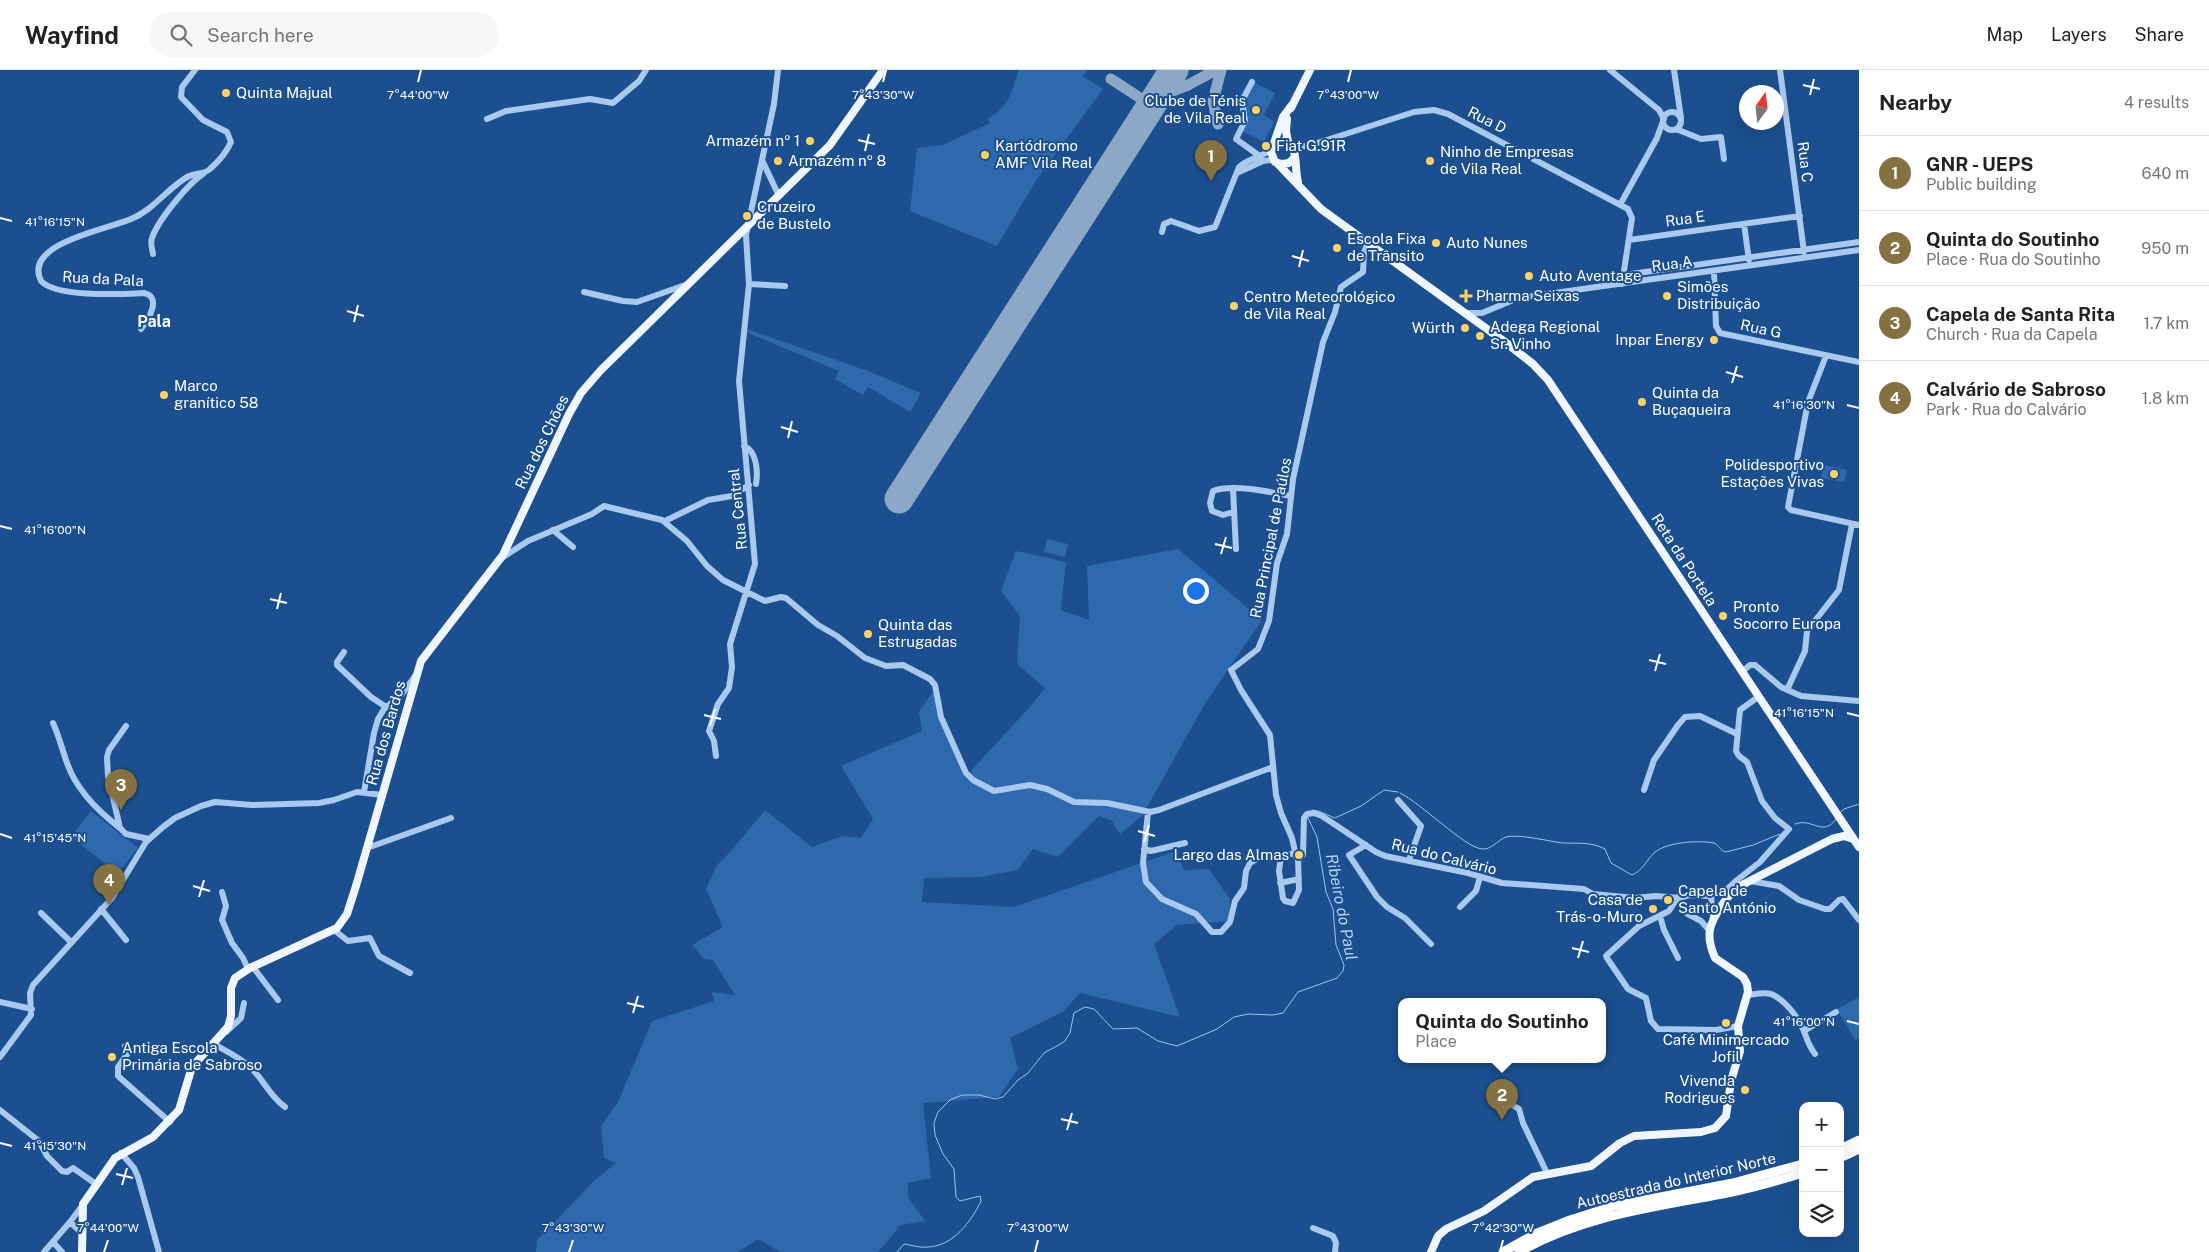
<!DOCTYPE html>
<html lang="en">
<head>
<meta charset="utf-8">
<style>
  :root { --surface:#fff; --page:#f6f6f6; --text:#222; --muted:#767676; --line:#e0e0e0; --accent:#857141 }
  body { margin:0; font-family:"Public Sans",sans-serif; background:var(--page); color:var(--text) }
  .controls { position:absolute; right:15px; bottom:15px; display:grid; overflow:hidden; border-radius:10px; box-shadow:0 5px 20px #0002 }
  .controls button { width:45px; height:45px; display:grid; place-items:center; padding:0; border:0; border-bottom:1px solid var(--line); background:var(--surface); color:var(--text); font:25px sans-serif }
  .compass { position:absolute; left:1739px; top:15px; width:45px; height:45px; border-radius:50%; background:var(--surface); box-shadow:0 5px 20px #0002; rotate:15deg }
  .you { position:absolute; left:1195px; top:520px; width:18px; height:18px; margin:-12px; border:4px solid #fff; border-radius:50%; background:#1a73e8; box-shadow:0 0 0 8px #1a73e833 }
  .badge { display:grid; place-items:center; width:32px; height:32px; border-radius:50%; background:var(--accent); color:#fff; font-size:16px; font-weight:700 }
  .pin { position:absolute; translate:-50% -41px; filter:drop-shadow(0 1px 2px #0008) }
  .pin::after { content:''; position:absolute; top:26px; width:18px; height:15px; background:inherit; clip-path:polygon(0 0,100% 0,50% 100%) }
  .popup { position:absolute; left:1398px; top:928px; width:208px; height:65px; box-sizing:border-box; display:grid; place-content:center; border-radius:10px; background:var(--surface); filter:drop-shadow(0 1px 4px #0005); font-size:16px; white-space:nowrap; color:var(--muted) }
  .popup b { font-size:19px; color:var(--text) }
  .popup::after { content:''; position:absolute; left:50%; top:100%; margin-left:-10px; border:10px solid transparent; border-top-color:var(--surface) }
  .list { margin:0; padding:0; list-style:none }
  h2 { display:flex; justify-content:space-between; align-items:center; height:65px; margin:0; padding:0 20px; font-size:21px }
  h2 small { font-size:16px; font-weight:400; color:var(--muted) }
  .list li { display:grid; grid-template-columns:32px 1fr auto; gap:15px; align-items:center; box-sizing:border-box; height:75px; padding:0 20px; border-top:1px solid var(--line) }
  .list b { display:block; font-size:19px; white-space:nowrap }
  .list p { margin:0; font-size:16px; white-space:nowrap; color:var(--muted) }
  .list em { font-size:16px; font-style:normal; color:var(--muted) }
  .icon { flex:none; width:28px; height:28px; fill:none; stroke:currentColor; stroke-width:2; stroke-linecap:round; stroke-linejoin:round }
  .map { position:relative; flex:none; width:1859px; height:1182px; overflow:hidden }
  header { display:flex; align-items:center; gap:30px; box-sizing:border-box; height:70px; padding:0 25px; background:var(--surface); border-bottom:1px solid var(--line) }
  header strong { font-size:24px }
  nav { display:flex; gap:28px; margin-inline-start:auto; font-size:18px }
  .search { width:350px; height:45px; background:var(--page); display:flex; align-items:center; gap:12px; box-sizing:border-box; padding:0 18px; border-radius:28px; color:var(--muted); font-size:19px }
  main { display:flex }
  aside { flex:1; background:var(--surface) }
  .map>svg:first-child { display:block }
  .green { fill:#2e69ad }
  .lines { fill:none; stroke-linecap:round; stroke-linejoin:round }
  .stream { stroke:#9cc4f0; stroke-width:1 }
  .taxiway { stroke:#8da7c7; stroke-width:11 }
  .runway { stroke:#8da7c7; stroke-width:29 }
  .minor { stroke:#a9c9ee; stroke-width:6 }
  .major { stroke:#f0f6ff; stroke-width:8 }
  .highway { stroke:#fff; stroke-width:9 }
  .ticks { fill:none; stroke:#fff; stroke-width:2 }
  .poi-dot { fill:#ffd166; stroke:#1b4f8f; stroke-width:2 }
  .labels { text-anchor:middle; stroke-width:4; stroke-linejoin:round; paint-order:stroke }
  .poi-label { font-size:15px; fill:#fff; stroke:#1b4f8f; text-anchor:start }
  .street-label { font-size:15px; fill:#fff; stroke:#1b4f8f }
  .neighbourhood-label { font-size:16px; font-weight:bold; fill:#fff; stroke:#1b4f8f }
  .water-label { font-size:16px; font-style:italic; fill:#b5d3f5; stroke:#1b4f8f }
  .ticks-label { font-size:12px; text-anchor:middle; fill:#fff; stroke:#1b4f8f; stroke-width:4; stroke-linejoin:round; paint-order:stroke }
</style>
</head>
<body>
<header>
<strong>Wayfind</strong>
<div class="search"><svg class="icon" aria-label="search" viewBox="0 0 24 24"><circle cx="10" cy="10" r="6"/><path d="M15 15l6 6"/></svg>Search here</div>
<nav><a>Map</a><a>Layers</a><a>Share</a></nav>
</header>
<main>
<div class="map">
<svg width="1859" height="1182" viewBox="0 0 1859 1182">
  <rect width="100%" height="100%" fill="#1b4f8f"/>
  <!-- green -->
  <path class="green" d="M1019,0H1087L1083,6L1103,19L1037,109L997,176L910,141L917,78L943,75L990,53L988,48C1010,37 1011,21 1019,0Z
    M1255,13L1275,23L1264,45L1274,52L1264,72L1242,61L1244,35Z
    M747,259L868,301L921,323L910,342L868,317L863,325L835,309L839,301L746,262Z
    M1823,395L1847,400L1844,412L1821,408Z
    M1047,469L1068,474L1065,487L1044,482Z
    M1178,479L1262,550L1206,632L1142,746L1120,764L1112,751L1099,746L1058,787L1033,779L1018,800L981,807L924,808L922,832L1014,837L1176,781L1184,800L1209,799L1230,829L1229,851L1177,855L1154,874L1180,947L1080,923L1064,941L1010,968L1018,999L999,1027L923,1033L931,1108L908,1113V1127L925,1151L901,1155L878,1182H780L758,1169L738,1182H536L537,1170L594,1111L616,1093L604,1088L601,1056L618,1032L652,951L714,931L712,922L735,925L713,890L704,889L692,875L723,857L706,819L717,795L732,780L765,740L812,777L842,766L861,768L873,749L841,696L922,661L919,642L934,620L966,706L1029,638L1045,618L1017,594L1020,546L1001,521L1016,481L1066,492L1061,540L1089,550L1087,496Z
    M91,741L138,778L118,803L71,767Z
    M1859,927V968L1855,970L1837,939Z"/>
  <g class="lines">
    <!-- stream -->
    <path class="stream" d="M1400,723C1421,733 1464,777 1482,779C1491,780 1498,770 1506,767C1517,764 1544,770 1556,772C1571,775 1589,770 1605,779L1611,793L1632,805C1642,801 1647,790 1654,783C1666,772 1698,770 1714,773C1719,775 1720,781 1726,782L1753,775L1780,764
      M1312,740L1318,741L1335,748L1361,736L1384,720L1398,722
      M1840,743L1844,739L1859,734
      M1795,754C1812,747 1823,768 1836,749
      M897,1182L904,1174C912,1175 919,1178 928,1177C953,1176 971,1152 981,1131L980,1126L960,1131L956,1127L954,1099L943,1084L935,1065L934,1053L938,1042L950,1030L962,1025H979L995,1029L1003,1027L1018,1010L1028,1003L1044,983L1064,972L1070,963L1074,943L1085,937L1094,939L1113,959L1137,958L1158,971L1177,976L1217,959L1234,947L1248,944L1273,945L1283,943L1298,922L1337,908L1343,901L1344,895L1336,875L1333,839L1326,822L1317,767L1308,748"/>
    <!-- taxiway -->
    <path class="taxiway" d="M1111,9L1151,35
      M1157,27L1188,15L1216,0
      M1218,54L1213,31L1221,0"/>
    <!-- runway -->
    <path class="runway" d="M899,429L1174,0"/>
    <!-- minor -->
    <path class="minor" d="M1610,0L1659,40L1664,49
      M1674,0L1681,48
      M1780,0L1804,182
      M1252,12L1242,31L1245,51L1236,69L1261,87
      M1663 51a9 9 0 1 1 18 0a9 9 0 1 1-18 0Z
      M487,49L506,41L590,29L613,33L639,11L646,0
      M1676,59L1701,69L1721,67L1724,89
      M1293,77L1308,76L1414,42L1434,40L1448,44L1628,139L1632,148L1622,214
      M763,92L779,126
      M1237,103L1263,91L1273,90
      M1621,133L1657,68L1663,51
      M1744,154L1749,190
      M1162,162L1164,154L1171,151L1199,161L1215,157L1239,97C1248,88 1262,88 1271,79
      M1629,170L1800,146
      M1368,173L1364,182L1363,202L1341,217L1335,242L1323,272L1293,409L1287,464L1277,493L1269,551L1258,579L1231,600L1241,620L1270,665L1276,725L1281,743L1292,768L1296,786L1300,788L1303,785L1304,748L1307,744L1314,743L1322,746L1376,782L1385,786L1468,803L1502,813L1584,819L1593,824L1635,828L1656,826L1680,828L1690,825L1707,826L1734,820
      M153,184C152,178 150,173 152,168C158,150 188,114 203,104
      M1714,202L1716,256L1720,263L1859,292
      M1624,205L1859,172
      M749,214L785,216
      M584,222L623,231L637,232L688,214
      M1465,243H1482L1518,228L1859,180
      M141,259C149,249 162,227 144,223C121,224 57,228 41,211C22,173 109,159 131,149C154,140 168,117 189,106C196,103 205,104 210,99C218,92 227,81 231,72L227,62L203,50L181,27L182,17L195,0
      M1826,286L1808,332L1788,437L1791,440L1859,455
      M744,376C757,381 758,402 756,414
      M1233,419L1236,479
      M1233,442L1223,445L1212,441L1210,433L1213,421C1231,414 1272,422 1290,426
      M665,451L708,430L732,426L749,415
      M553,460L573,477
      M500,489L528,471L592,444L604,436L662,450L687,471L707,496L723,510L765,531L781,527L786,528L818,555L837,566L865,588L886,596L903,595L930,609L935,615L941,647L966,703L973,710L994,721L1030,715L1047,719L1074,732L1107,733L1150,742L1159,740L1273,697
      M344,582L337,592V595L371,627L386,637
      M1742,602L1750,595H1755L1781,617L1801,626L1859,631
      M1787,620L1805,581L1807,561L1839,520L1852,454
      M53,653C59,666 62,679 67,693C76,719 99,742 120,758
      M126,656L109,680L107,687L108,706L120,758L126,764L149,769
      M716,686L714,671L709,661L718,634L729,618L732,597L730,574L755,494L739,311L749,214L746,165L774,34L778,0
      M1644,720L1654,690L1678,655L1685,647L1700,646L1737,664
      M364,722L374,663L378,649L384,639L402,624L415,606
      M1398,730L1421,756L1409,790
      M1148,742L1143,793L1146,812L1162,829L1196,844L1212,862H1221L1230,852L1235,831L1244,818L1246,801L1250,793L1260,787L1282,786
      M1366,775L1349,785L1377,827L1387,837L1405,848L1431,874
      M367,778L451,748
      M1144,779L1151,781L1185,773
      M1295,783L1281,786L1279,801L1283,828L1285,831L1293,833L1299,820L1298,788
      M1750,811L1779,816L1799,830L1825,839H1830L1839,830L1843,829L1859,850
      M1280,813L1299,809
      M222,822L226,836L222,850L232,873L243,888L248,899
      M1724,822L1737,810L1760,792L1789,759L1775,748L1762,731L1747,692L1739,686L1736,681L1740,640L1758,627
      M1711,825L1713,849
      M1678,827L1669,841L1639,856L1606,886L1607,888L1628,919L1646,928L1651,951L1658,959L1716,960L1738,956
      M1679,828L1686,843L1701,851L1709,860
      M1460,837L1476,821L1480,807
      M101,839L126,870
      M41,843L71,872
      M1660,846L1664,860L1678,888
      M334,860L348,871L370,868L379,886L410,903
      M253,897L278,930
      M1748,925C1755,924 1764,922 1771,924C1784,929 1798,947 1803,959C1807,968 1808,975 1815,984
      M0,932L32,939
      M1804,961L1836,942
      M226,962L241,948L244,933
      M214,974C227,982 240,987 251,998C264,1010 268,1024 285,1037
      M125,976L128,983L118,997V1006L170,1052
      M0,987L31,945L30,923L33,915L112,828L146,772L163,757L175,748L201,736L215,732L252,735L319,733L334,730L357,722L382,725
      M1502,1029L1519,1039L1523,1053L1547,1103
      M0,1040L39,1071L47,1086L62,1101L67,1102L73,1098L96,1114
      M121,1083L134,1098L138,1107L159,1182
      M1313,1158L1333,1166L1336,1173L1335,1182
      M82,1163L70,1152L82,1136
      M53,1172L62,1182
      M44,1182L70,1152"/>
    <!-- major -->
    <path class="major" d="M1292,35L1283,47L1271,82L1275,92L1282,94L1289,93L1294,88
      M1291,38L1310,0
      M1287,49L1286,61L1288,72
      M1284,71C1299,74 1294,97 1298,112
      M1278,94L1321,139L1505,272L1533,294L1548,310L1859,777
      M82,1182L83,1134L115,1088L153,1067L179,1040L192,997L228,957L231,946V918L235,908L250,898L337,858L347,844L356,816L421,591L503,485L569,344L581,323L601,300L830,75L883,0
      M1431,1182L1438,1166L1446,1159L1484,1141L1533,1107L1591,1096L1620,1073L1634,1066L1701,1062L1715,1058L1726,1046L1731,1011L1740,981L1738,956L1748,922L1747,914L1743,907L1715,888C1705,865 1709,854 1722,835C1727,828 1731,822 1738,817L1832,769L1844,766L1853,769"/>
    <!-- highway -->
    <path class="highway" d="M1840,1079L1859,1070
      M1840,1088L1859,1079
      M1503,1182L1535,1164L1570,1150L1614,1136L1733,1113L1803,1094
      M1519,1182C1585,1144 1659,1137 1732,1122C1756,1117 1780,1110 1803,1103"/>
  </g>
  <!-- ticks -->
  <path class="ticks" d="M418,12L421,0M883,12L886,0M1348,12L1351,0M1803,15L1820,19M1810,25L1814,9M858,70L875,74M865,81L869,64M0,148L12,151M1292,186L1309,191M1299,197L1303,180M347,241L364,246M354,252L358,235M1726,302L1743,307M1732,313L1737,296M1847,335L1859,338M781,357L798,362M788,368L792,351M0,456L12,459M1215,474L1232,478M1221,484L1226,467M270,529L287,533M277,539L281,523M1649,590L1666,594M1655,601L1660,584M1847,643L1859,646M704,645L721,649M710,656L715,639M1138,761L1155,766M0,764L12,768M1144,772L1149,755M193,816L210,821M199,827L204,810M1572,878L1589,882M1578,888L1583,871M627,933L644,937M633,943L638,926M1847,951L1859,954M1061,1049L1078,1053M1067,1060L1072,1043M0,1073L12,1076M116,1104L133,1108M122,1115L127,1098M104,1182L108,1170M569,1182L573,1170M1035,1182L1038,1170M1500,1182L1503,1170"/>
  <!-- markers -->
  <g class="poi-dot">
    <circle cx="226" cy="23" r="5"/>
    <circle cx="1256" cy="40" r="5"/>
    <circle cx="810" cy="71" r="5"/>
    <circle cx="1266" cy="76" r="5"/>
    <circle cx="985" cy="85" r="5"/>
    <circle cx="778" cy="91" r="5"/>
    <circle cx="1430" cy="91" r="5"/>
    <circle cx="747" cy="146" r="5"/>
    <circle cx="1436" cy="173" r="5"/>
    <circle cx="1337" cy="178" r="5"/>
    <circle cx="1529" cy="206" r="5"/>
    <path d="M1463.5 218.5h5v5h5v5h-5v5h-5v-5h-5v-5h5z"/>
    <circle cx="1667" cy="226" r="5"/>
    <circle cx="1234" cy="236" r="5"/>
    <circle cx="1465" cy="258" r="5"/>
    <circle cx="1480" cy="266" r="5"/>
    <circle cx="1714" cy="270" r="5"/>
    <circle cx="164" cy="325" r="5"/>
    <circle cx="1642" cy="332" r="5"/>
    <circle cx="1834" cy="404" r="5"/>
    <circle cx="1723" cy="546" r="5"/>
    <circle cx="868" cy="564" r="5"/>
    <circle cx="1299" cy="785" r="5"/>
    <circle cx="1668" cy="830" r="5"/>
    <circle cx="1653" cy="839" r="5"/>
    <circle cx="1726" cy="953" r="5"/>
    <circle cx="112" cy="987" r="5"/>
    <circle cx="1745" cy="1020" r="5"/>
  </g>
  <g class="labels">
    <!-- poi labels -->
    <g class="poi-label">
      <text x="236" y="28">Quinta Majual</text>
      <text x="1246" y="36" text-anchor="end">Clube de Ténis<tspan x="1246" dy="17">de Vila Real</tspan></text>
      <text x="800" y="76" text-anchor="end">Armazém nº 1</text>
      <text x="995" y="81">Kartódromo<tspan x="995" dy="17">AMF Vila Real</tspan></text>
      <text x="1276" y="81">Fiat G.91R</text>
      <text x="1440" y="87">Ninho de Empresas<tspan x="1440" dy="17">de Vila Real</tspan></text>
      <text x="788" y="96">Armazém nº 8</text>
      <text x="757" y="142">Cruzeiro<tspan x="757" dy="17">de Bustelo</tspan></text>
      <text x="1347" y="174">Escola Fixa<tspan x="1347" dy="17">de Trânsito</tspan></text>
      <text x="1446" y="178">Auto Nunes</text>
      <text x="1539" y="211">Auto Aventage</text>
      <text x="1677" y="222">Simões<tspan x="1677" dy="17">Distribuição</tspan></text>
      <text x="1476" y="231">Pharma Seixas</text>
      <text x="1244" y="232">Centro Meteorológico<tspan x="1244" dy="17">de Vila Real</tspan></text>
      <text x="1490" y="262">Adega Regional<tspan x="1490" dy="17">Sr. Vinho</tspan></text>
      <text x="1455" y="263" text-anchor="end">Würth</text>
      <text x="1704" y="275" text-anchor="end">Inpar Energy</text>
      <text x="174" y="321">Marco<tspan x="174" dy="17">granítico 58</tspan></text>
      <text x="1652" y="328">Quinta da<tspan x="1652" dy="17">Buçaqueira</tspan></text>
      <text x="1824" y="400" text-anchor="end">Polidesportivo<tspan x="1824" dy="17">Estações Vivas</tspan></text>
      <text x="1733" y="542">Pronto<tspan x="1733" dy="17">Socorro Europa</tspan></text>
      <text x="878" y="560">Quinta das<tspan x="878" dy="17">Estrugadas</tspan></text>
      <text x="1289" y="790" text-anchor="end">Largo das Almas</text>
      <text x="1678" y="826">Capela de<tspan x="1678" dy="17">Santo António</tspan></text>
      <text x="1643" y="835" text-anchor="end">Casa de<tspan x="1643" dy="17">Trás-o-Muro</tspan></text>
      <text x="1726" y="975" text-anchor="middle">Café Minimercado<tspan x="1726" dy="17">Jofil</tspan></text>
      <text x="122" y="983">Antiga Escola<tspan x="122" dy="17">Primária de Sabroso</tspan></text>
      <text x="1735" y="1016" text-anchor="end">Vivenda<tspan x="1735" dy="17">Rodrigues</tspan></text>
    </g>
    <!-- street labels -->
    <g class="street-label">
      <text transform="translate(1487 50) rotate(27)" y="5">Rua D</text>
      <text transform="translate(1805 92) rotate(83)" y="5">Rua C</text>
      <text transform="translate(1685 149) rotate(-8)" y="5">Rua E</text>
      <text transform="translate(1672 194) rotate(-8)" y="5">Rua A</text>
      <text transform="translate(103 209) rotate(3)" y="5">Rua da Pala</text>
      <text transform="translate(1761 259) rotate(12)" y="5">Rua G</text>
      <text transform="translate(542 372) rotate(-64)" y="5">Rua dos Chões</text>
      <text transform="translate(738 439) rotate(-96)" y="5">Rua Central</text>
      <text transform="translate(1271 468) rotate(-79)" y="5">Rua Principal de Paúlos</text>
      <text transform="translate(1684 490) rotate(57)" y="5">Reta da Portela</text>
      <text transform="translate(386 663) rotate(-74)" y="5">Rua dos Bardos</text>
      <text transform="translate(1444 787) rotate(14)" y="5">Rua do Calvário</text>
      <text transform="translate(1676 1111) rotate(-13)" y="5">Autoestrada do Interior Norte</text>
    </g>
    <!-- neighbourhood labels -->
    <g class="neighbourhood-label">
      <text x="154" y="257">Pala</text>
    </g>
    <!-- water labels -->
    <g class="water-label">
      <text transform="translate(1342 837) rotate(79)" y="6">Ribeiro do Paul</text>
    </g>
  </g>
  <g class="ticks-label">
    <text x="418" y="29">7°44'00"W</text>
    <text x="883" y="29">7°43'30"W</text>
    <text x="1348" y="29">7°43'00"W</text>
    <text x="55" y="156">41°16'15"N</text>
    <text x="1804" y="339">41°16'30"N</text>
    <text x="55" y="464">41°16'00"N</text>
    <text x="1804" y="647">41°16'15"N</text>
    <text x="55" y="772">41°15'45"N</text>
    <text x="1804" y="956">41°16'00"N</text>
    <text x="55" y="1080">41°15'30"N</text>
    <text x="108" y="1162">7°44'00"W</text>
    <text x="573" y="1162">7°43'30"W</text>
    <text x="1038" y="1162">7°43'00"W</text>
    <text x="1503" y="1162">7°42'30"W</text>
  </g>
</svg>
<div class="controls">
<button>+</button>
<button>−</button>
<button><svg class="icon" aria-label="layers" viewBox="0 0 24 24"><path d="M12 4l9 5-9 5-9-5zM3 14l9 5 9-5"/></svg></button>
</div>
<svg class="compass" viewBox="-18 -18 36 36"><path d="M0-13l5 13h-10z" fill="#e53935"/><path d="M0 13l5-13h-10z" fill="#767676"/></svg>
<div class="you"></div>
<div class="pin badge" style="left:1211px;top:111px">1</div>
<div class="pin badge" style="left:1502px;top:1050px">2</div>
<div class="popup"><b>Quinta do Soutinho</b>Place</div>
<div class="pin badge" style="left:121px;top:740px">3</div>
<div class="pin badge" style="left:109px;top:835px">4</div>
</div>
<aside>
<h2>Nearby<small>4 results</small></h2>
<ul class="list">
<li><span class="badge">1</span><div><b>GNR - UEPS</b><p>Public building</p></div><em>640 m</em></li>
<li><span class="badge">2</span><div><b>Quinta do Soutinho</b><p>Place · Rua do Soutinho</p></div><em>950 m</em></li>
<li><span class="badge">3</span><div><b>Capela de Santa Rita</b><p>Church · Rua da Capela</p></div><em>1.7 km</em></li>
<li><span class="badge">4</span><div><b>Calvário de Sabroso</b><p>Park · Rua do Calvário</p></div><em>1.8 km</em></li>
</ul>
</aside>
</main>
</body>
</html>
